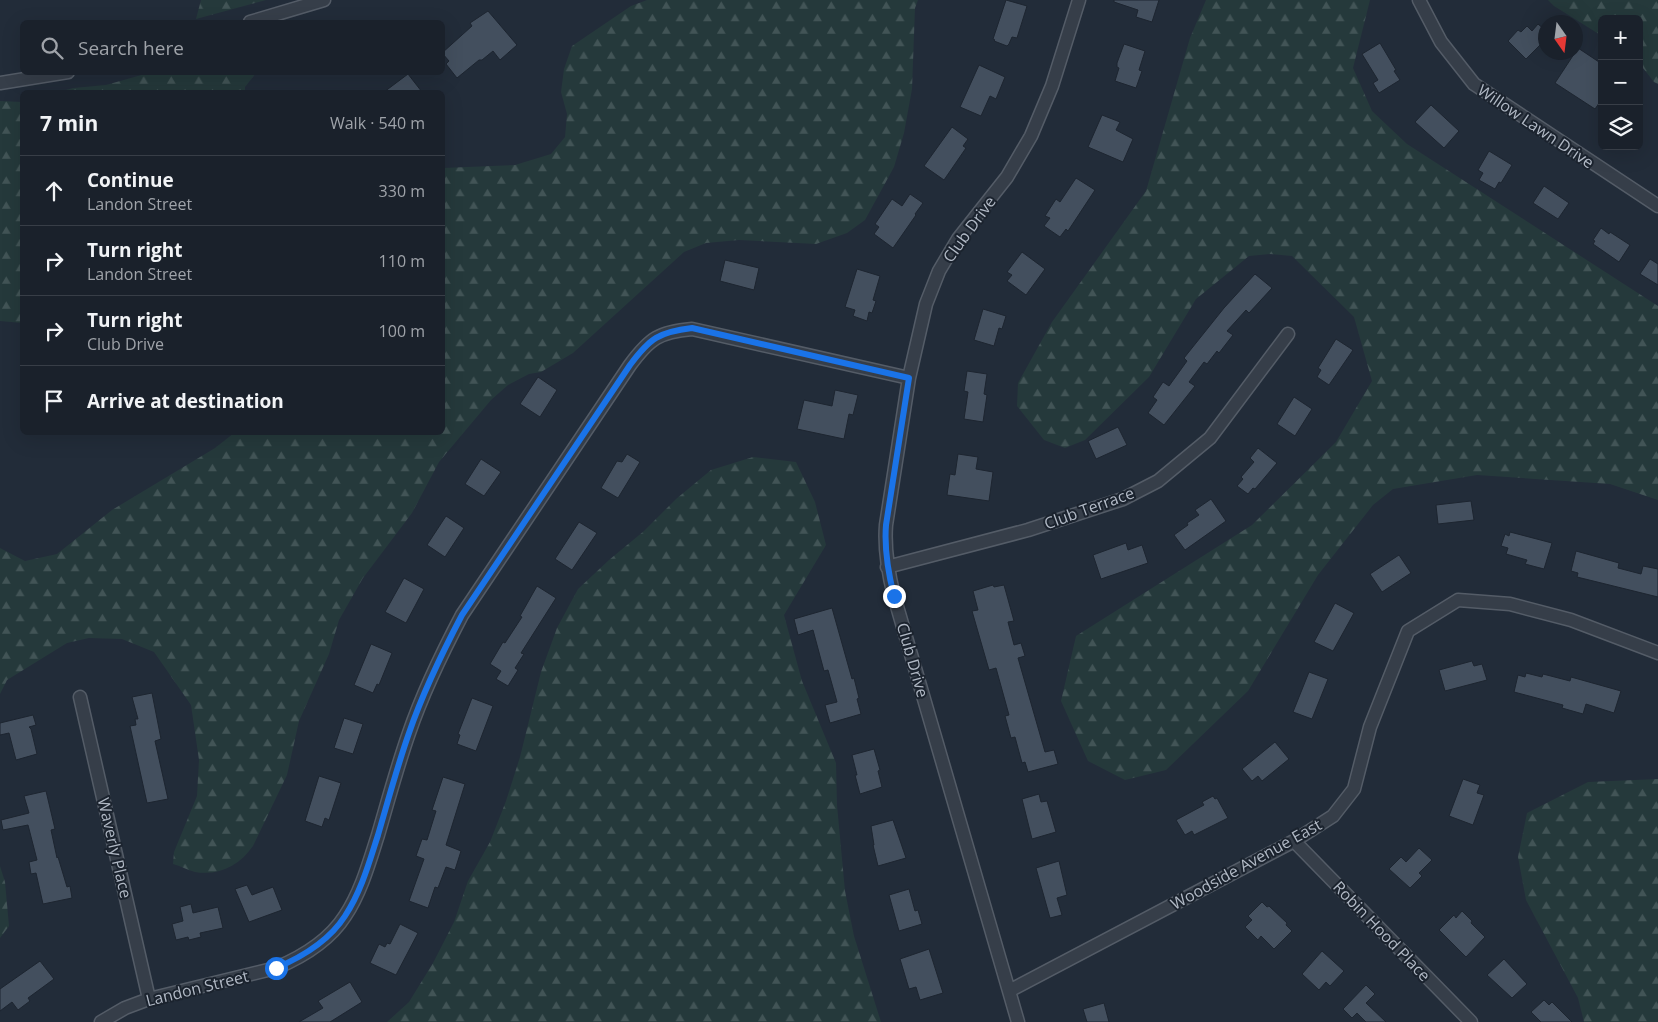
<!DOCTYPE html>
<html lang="en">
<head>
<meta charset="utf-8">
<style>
  :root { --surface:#1a212b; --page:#232933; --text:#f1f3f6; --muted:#9fa3a9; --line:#383e47 }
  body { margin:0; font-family:"Open Sans",sans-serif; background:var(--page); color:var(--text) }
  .controls { position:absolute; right:15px; top:15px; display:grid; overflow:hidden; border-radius:8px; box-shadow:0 5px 20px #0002 }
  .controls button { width:45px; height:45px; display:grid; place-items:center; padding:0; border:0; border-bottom:1px solid var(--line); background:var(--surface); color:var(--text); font:25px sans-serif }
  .compass { position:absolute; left:1538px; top:15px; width:45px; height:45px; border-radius:50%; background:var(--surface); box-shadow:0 5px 20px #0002; rotate:166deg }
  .stop { position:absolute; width:15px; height:15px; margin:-11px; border:4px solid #1a73e8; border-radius:50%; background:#fff }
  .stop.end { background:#1a73e8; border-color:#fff; box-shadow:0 1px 5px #0008 }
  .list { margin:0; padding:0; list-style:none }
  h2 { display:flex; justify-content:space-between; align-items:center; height:65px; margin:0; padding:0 20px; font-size:21px }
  h2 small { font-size:16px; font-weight:400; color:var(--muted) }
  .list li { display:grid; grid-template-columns:32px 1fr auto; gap:15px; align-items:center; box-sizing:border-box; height:70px; padding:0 20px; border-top:1px solid var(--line) }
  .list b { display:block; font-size:19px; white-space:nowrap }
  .list p { margin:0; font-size:16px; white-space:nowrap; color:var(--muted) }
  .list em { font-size:16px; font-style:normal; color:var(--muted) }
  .icon { flex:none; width:28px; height:28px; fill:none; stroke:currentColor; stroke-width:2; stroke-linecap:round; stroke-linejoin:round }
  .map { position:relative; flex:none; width:1658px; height:1022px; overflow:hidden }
  .search { position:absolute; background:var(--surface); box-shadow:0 5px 20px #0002; left:20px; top:20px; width:425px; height:55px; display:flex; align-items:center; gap:12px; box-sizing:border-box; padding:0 18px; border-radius:8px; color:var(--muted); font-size:19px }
  .panel { position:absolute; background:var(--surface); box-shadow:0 5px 20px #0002; left:20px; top:90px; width:425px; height:345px; border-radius:8px }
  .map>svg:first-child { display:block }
  .forest { fill:url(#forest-firs) }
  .building { fill:#434f5e; stroke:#1d2530 }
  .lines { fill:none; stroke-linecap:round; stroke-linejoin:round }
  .minor-casing { stroke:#545c67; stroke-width:15 }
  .minor { stroke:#363e49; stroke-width:12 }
  .route { stroke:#1a73e8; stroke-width:6 }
  .labels { text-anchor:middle; stroke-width:4; stroke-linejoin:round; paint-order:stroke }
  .street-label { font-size:16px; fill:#b1b9c5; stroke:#1b232e }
</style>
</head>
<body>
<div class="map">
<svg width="1658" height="1022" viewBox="0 0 1658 1022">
  <defs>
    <pattern id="forest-firs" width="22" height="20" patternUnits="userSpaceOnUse" patternTransform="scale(1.25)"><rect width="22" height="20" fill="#25393b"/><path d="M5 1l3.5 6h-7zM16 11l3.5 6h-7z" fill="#425456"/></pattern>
  </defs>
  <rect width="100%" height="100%" fill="#222c39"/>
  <!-- forest -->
  <path class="forest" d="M201,0H266L196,19Z
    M647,0H918L915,8L912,89L904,133L894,167L865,220L847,233L816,244L739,240L706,243L684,252L573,353L541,372L529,374L508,385L491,400L439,462L412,513L363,578L339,620L329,654L299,721L287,775L253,846C239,866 219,876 195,872C188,870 180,866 173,864L174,852L197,796L199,760L191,705L154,652L122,639L89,638L67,643L7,680L0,694V548L25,561L57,554L112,510L215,448L234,433L442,432L443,168L515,165L551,154L565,137L567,114L561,92L564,69L572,46L631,6Z
    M1206,0H1370L1353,68L1372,111L1407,144L1658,306V500L1610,484L1477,475L1393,489L1373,505L1318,575L1248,691L1166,770L1125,780L1088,761L1061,701L1076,636L1252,525L1336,442L1372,381L1354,317L1292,256L1270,254L1249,256L1196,299L1149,377L1085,440L1065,448L1044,440L1017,406L1018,383L1052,322L1146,191L1190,38Z
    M1548,0H1658V84L1654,82L1639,63V19H1602V36L1554,6Z
    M152,72H256V73L245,87V92H59L73,88L106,85Z
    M0,101L22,102V323L0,321Z
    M753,457L796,462L815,502L826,545L784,615L802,681L836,763L837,805L845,891L854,936L881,1022H387L409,1002L433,963L454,922L468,881L490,842L506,801L520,757L541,672L557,628L578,589L609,560L644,531L676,499L711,470Z
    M1658,779V1022H1584L1578,998L1526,900L1518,857L1527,813L1588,782Z
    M0,866L5,882L9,926L0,938Z"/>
  <!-- building -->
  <path class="building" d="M1006,0L1027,6L1017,38L1012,37L1009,44L1007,46L994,41L995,40L993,39Z
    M1114,0H1159L1152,22L1136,17L1138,10L1114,2Z
    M488,11L517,45L500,60L493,51L482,60H479L457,78L446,64L449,61L442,53L472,26L470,23Z
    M1538,24L1546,31V39L1526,59L1508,41L1518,30L1521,32L1527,26L1532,31Z
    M1380,43L1396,70L1394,71L1400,80L1379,93L1373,83L1378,80L1362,54Z
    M1124,44L1145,51L1139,70L1142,71L1136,88L1115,81L1119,68L1117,67V63Z
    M1578,48L1602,64V99L1595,109L1555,83Z
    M979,65L1005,77L996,99L990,96L981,116L960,107Z
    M408,74L422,92H384Z
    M1431,105L1459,131L1444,148L1415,122Z
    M1102,115L1120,122L1116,130L1133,139L1123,162L1088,147Z
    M952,127L968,139L963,146L966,148L944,180L924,166Z
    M1489,151L1512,165L1501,183L1499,182L1495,189L1479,180L1483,173L1478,170Z
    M1076,178L1095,190L1068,231L1066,229L1060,237L1044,226L1050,218L1045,216L1056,199L1060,202Z
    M1544,186L1569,203L1558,219L1533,203Z
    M910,194L923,203L915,214L916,215L893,248L874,234L879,227L875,224L892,199L902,206Z
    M1601,228L1609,234L1610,232L1630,245L1619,262L1593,244L1595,241L1593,240Z
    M1022,252L1045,269L1026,295L1007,281L1012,275L1007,272Z
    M1650,259L1658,264V285L1640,274Z
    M725,260L759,268L754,290L720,281Z
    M857,269L880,276L873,300L876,301L872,313L869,312L867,321L853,316L855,310L845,307Z
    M1255,274L1272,288L1249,313L1246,310L1227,331L1233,335L1219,353L1217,351L1207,364L1204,362L1189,382L1195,386L1164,425L1148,413L1157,400L1153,397L1163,382L1169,386L1187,361L1184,358L1224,308Z
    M983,309L1006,316L1002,329L999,328L994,346L974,340Z
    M1336,339L1353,350L1329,385L1317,377L1321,370L1318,368Z
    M967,371L987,374L984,394L987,395L983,422L964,419L968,392L964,391Z
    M538,377L557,390L540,417L520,404Z
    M835,390L858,395L853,415L849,414L844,439L797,429L804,400L832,406Z
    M1294,397L1312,409L1295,436L1277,424Z
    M1118,427L1127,445L1096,459L1088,441Z
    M1258,448L1277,463L1255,489L1253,488L1248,494L1237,486L1243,479L1241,477L1254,462L1250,458Z
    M627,454L640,462L618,498L601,488L617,461L622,462Z
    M958,454L978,457L976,469L993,472L989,501L947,495L950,474L955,475Z
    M481,459L501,472L484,496L465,484Z
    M1211,499L1226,521L1185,550L1174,535L1188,525L1187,523L1199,515L1195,510Z
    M1471,501L1474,520L1438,524L1436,505Z
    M446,516L464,528L445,557L427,545Z
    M579,522L597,533L572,570L555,559Z
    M1510,532L1552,543L1544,569L1525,564L1527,560L1506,554L1508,548L1501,546L1505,534L1509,536Z
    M1126,543L1128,550L1142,545L1148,563L1101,579L1093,555Z
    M1576,551L1619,563L1618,568L1641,574L1643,566L1658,569V597L1577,577L1578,573L1571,571Z
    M1399,555L1411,573L1382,592L1370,574Z
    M404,578L424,589L406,623L385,612Z
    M993,585L994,587L1004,585L1014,621L1008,622L1014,645L1021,643L1025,656L1018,658L1045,752L1054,750L1058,764L1028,772L1025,762L1022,763L1015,737L1011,738L1005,716L1009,715L996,668L989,670L972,611L978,610L973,591Z
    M537,586L556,598L521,653L524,654L515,668L518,670L508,686L496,679L501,671L490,664L503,642L505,643L522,617L520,616Z
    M1335,603L1354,613L1333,651L1314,642Z
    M832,608L852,679L854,678L859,698L857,699L861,714L830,723L825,705L837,702L828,670L824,671L813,630L798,635L794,619Z
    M371,644L392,653L379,685L377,684L373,693L354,685Z
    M1472,661L1474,666L1482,664L1487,680L1445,691L1439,670Z
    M1309,672L1328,679L1312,719L1293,712Z
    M1526,673L1542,677L1543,674L1570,681L1571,677L1621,691L1614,713L1586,704L1583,714L1562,708L1563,705L1514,692L1518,675L1525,677Z
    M152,693L161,739L155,741L168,799L147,803L130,726L136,725L135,719H138L132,697Z
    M472,698L493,706L476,751L457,744L460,735L458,734Z
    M33,715L36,725L29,727L31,729L37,754L16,760L9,733L0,735V723Z
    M344,718L363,724L353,754L334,748Z
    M1275,742L1289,759L1262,781L1258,776L1252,781L1242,769Z
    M874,749L880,770L878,771L882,787L860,794L855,775H857L852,755Z
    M319,776L341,783L329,820L325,818L322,827L305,821Z
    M443,777L465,784L446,845L461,851L455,870L446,867L438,888L435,887L428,908L409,901L424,859L416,856L422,839L427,840L436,811L432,810Z
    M1463,779L1480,785L1477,793L1484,795L1473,825L1449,816Z
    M46,791L55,829L51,830L57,858L58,857L67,887L70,886L72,898L43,904L36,873L31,874L29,862L37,860L28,825L3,830L1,820L29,813L24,796Z
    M1039,794L1041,802L1047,801L1056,832L1032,839L1022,799Z
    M1213,796L1215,799L1217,798L1228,818L1194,835L1192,831L1185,835L1176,820L1204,805L1202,802Z
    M893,820L906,858L878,866L873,845H874L871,826Z
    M1419,848L1432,860L1419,873L1422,876L1410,888L1389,869L1401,857L1406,862Z
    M1059,861L1067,895L1057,898L1062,915L1050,918L1036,868Z
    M247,885L252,895L273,887L282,910L249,922L235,889Z
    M909,889L915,911L918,910L922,924L899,931L889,895Z
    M1262,902L1267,907L1269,906L1287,923L1286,925L1292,931L1274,949L1261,936L1258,940L1245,927L1252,920L1248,916Z
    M191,904L193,913L218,907L223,928L200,933L201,937L189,940L188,937L176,940L172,924L183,921L180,907Z
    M1462,911L1472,921L1471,923L1485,937L1466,957L1439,930L1454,915L1456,918Z
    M400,924L418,933L396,975L370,963L379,944L385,947L387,943L390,944Z
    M929,949L943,993L920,1000L916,987L909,989L900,959Z
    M1322,951L1344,971L1330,986L1326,982L1319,990L1302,974Z
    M1504,959L1527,984L1512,998L1487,975Z
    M40,961L54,979L28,998L30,1001L18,1010L12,1002L0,1011V989Z
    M350,982L362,1002L330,1022H299L323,1008L318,1001Z
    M1366,985L1375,994L1366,1003L1386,1022H1366L1357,1013L1352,1018L1343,1009Z
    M1544,1000L1549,1005L1552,1002L1572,1022H1541L1531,1012Z
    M1104,1003L1109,1022H1087L1083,1009Z"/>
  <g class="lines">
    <!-- minor casing -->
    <g class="minor-casing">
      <path id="minor" d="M1419,0L1441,42L1474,84L1658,206
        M250,22L324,0
        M0,83L68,72
        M887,567L1028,530L1123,499L1158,481L1210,438L1288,334
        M80,697L149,999
        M1294,841L1471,1022
        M1009,991L1294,841L1333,816L1354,789L1370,727L1408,631L1458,600L1510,604L1571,620L1658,653
        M101,1022L125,1008L149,999L276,968C302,957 329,941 345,916C361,892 369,863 378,835C388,801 397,767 409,733C423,692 442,653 462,615L630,365C650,338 659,332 692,329L909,378
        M1018,1022L894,596C888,572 884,550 886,525L909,378L926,304L939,271L958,239L1007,177L1031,136L1052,86L1079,0"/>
    </g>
    <!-- minor -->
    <use href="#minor" class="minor"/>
  </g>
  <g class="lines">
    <!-- route -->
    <path class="route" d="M276,968C302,957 329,941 345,916C361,892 369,863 378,835C388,801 397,767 409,733C423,692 442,653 462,615L630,365C650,338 659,332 692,328L909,378L886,525C884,550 888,572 894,596"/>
  </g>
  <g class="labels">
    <!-- street labels -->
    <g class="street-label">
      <text transform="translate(1536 126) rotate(34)" y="6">Willow Lawn Drive</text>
      <text transform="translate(969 229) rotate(-54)" y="6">Club Drive</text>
      <text transform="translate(1089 508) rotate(-20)" y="6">Club Terrace</text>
      <text transform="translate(913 660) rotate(74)" y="6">Club Drive</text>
      <text transform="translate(115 848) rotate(77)" y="6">Waverly Place</text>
      <text transform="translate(1246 864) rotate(-29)" y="6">Woodside Avenue East</text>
      <text transform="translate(1382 931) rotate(46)" y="6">Robin Hood Place</text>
      <text transform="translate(197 988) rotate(-14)" y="6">Landon Street</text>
    </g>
  </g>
</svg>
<div class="controls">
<button>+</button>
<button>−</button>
<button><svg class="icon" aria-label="layers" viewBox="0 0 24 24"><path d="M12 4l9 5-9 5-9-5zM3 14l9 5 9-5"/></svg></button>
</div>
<svg class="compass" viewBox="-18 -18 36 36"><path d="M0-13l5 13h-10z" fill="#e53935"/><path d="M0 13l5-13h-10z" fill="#9fa3a9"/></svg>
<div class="stop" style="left:276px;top:968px"></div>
<div class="stop end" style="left:894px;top:596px"></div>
<div class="search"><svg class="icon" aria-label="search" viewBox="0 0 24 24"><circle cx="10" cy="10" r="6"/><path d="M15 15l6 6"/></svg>Search here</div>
<section class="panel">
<h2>7 min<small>Walk · 540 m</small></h2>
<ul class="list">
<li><svg class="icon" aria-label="ahead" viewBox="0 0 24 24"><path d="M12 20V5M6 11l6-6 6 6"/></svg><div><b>Continue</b><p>Landon Street</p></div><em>330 m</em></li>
<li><svg class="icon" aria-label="right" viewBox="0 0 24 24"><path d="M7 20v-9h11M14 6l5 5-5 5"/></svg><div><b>Turn right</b><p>Landon Street</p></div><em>110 m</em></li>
<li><svg class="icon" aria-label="right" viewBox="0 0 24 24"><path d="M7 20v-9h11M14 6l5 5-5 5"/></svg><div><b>Turn right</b><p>Club Drive</p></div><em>100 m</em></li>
<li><svg class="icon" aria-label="arrive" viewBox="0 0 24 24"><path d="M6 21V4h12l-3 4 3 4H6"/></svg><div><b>Arrive at destination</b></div></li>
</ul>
</section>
</div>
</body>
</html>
